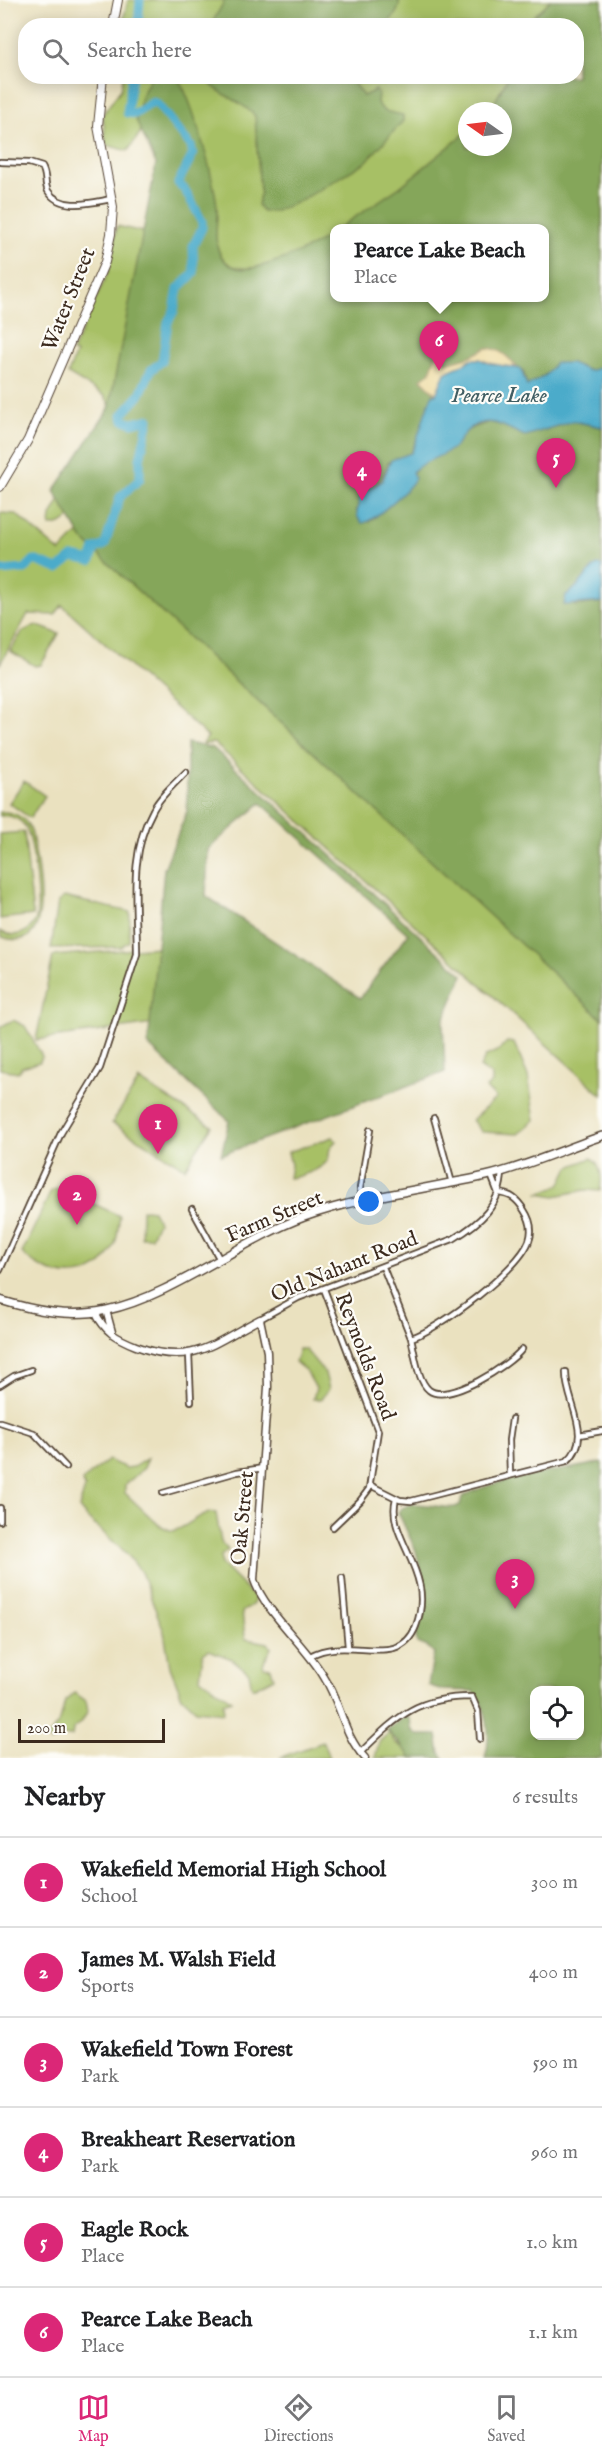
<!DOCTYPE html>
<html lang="en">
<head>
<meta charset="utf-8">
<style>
  :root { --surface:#fff; --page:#f2f2f2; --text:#202124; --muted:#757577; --line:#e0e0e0; --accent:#db2777 }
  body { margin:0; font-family:"IM FELL English",serif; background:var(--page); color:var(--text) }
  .controls { position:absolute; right:18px; bottom:18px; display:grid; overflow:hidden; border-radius:12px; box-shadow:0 3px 15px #0003 }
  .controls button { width:54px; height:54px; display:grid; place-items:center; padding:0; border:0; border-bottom:2px solid var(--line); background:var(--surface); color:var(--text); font:30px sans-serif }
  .compass { position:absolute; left:458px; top:102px; width:54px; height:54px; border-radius:50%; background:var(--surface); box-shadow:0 3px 15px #0003; rotate:284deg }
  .scale { position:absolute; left:18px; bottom:15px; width:147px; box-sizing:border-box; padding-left:6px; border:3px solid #3b2a1e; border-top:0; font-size:16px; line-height:21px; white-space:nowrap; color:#3b2a1e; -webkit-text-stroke:4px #fdfcf7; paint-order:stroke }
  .you { position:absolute; left:369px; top:1202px; width:21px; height:21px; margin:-15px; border:4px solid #fff; border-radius:50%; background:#1a73e8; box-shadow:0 0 0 9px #1a73e833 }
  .badge { display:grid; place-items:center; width:39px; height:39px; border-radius:50%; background:var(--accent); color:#fff; font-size:20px; font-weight:700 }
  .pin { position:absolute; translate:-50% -50px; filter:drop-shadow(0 2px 3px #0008) }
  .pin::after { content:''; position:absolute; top:32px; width:21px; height:18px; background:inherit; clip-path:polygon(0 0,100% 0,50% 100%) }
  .popup { position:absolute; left:330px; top:224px; width:219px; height:78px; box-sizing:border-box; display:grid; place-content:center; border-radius:12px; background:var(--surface); filter:drop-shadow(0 2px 4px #0005); font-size:20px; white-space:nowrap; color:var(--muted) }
  .popup b { font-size:22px; color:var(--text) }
  .popup::after { content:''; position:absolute; left:50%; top:100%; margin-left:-12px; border:12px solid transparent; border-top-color:var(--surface) }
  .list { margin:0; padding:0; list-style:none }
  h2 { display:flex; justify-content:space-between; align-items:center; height:78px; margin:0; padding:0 24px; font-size:26px }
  h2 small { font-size:20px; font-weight:400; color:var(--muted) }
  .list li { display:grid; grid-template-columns:39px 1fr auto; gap:18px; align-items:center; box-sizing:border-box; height:90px; padding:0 24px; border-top:2px solid var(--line) }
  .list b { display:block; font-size:22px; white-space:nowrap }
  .list p { margin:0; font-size:20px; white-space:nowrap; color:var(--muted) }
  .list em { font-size:20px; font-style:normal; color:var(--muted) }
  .icon { flex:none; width:33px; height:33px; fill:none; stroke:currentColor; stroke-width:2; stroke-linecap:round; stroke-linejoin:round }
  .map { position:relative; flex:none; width:602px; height:1758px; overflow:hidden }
  .search { position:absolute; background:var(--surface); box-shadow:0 3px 15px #0003; left:18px; right:18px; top:18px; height:66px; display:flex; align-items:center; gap:15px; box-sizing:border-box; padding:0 21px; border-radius:24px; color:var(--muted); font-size:22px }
  .sheet { height:618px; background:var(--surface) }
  nav { display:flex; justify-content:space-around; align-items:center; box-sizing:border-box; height:84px; border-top:2px solid var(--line); background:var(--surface); font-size:16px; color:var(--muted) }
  nav a { display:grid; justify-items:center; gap:3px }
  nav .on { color:var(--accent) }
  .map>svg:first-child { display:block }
  .green { fill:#a7c065; stroke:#717542; stroke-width:1.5 }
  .forest { fill:#85a65a; stroke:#60683c; stroke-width:1.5; fill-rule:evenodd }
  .sand { fill:#eeda9e; stroke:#94825e; stroke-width:1.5 }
  .water { fill:#4babca; stroke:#436a74; stroke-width:1.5 }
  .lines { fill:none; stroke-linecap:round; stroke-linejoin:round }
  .river { stroke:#4babca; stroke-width:9 }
  .minor-casing { stroke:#554536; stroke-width:8 }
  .tertiary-casing { stroke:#554536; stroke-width:9 }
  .secondary-casing { stroke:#554536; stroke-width:10 }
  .primary-casing { stroke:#554536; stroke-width:10 }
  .minor { stroke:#fff; stroke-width:4.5 }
  .tertiary { stroke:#fff; stroke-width:6 }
  .secondary { stroke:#fff; stroke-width:7 }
  .primary { stroke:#fff; stroke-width:8 }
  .labels { text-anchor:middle; stroke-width:4.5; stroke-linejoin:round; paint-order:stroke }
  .street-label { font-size:21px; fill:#3b2a1e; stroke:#fdfcf7 }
  .water-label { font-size:22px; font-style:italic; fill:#415e63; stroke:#fdfcf7 }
</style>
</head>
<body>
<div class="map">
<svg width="602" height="1758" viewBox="0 0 602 1758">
  <rect width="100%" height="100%" fill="#fdfcf7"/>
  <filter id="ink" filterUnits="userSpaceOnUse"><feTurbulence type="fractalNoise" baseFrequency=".0167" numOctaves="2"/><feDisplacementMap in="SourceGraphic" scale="12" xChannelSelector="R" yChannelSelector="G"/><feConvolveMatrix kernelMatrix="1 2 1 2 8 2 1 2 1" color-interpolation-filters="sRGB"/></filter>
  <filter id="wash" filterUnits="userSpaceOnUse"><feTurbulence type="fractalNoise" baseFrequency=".008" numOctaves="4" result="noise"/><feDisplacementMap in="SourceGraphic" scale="24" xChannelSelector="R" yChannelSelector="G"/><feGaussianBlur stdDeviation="1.35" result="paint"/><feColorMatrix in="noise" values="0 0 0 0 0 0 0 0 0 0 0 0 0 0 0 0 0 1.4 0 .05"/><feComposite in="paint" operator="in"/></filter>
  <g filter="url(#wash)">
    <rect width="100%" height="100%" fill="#eae1bf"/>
    <!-- green -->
    <path class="green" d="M128,0H550L528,26H125L124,17Z
      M563,14L602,30V1095L214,743L202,744L208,737L62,605L55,615L28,614L0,664V513L16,514L60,552L82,529L81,507C72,516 64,526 50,526L51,516L110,406L105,396L68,374L76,353L72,352L109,270L117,226L143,232L163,175L142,130L128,151L106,145L103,114L121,89L123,77H508L492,109L490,111H467V132L400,187L339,228H334V232C313,248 240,288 221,256C212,242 218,222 216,206C214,186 207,166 202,147L219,263L334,298H544V228L503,147L576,76V26Z
      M36,625L59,634L41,665L35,666L10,651L23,631Z
      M24,781L45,796L30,818L9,803Z
      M0,812C16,811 28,819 32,834C36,861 60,957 2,937L0,931C15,939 29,934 36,919C40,905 33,838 25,826C19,818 10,815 0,816Z
      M24,832L33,915L0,919V834Z
      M64,897L130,912L129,941L120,947L51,949L58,902Z
      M265,938L175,1021L36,1040L53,956Z
      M13,1020L25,1026L42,1056L40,1062L22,1067L18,1072L0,1069V1027Z
      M507,1042L514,1043L528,1076L535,1120L518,1134L482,1132L472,1120L496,1098L486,1088L492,1083V1076L480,1067L486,1056L499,1050Z
      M139,1080L212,1126L185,1168L112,1123Z
      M333,1137L336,1141C325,1151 332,1153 327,1161C321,1170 299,1177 289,1178L291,1165L288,1152Z
      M591,1158C602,1163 602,1180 600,1191L585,1190L555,1196L539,1193L560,1185L569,1167Z
      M59,1188L120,1216C118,1225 118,1235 115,1244C97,1287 49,1281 22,1253L51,1191Z
      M145,1209L153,1210L158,1222L151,1237H141L142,1210Z
      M299,1349H305L325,1373L329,1389L321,1399H313L316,1388L306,1371L295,1362Z
      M148,1458L144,1468L125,1485V1493L159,1525L172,1531C187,1529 202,1509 216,1513L221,1542L228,1550L221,1556V1564L255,1598L253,1604L242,1612L245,1637L246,1639L268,1643L271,1648L263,1664L264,1667L271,1668L274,1678L255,1688H252L249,1673L232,1659L209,1650L203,1653L200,1678L232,1700L223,1703L224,1713L196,1710L182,1697L170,1667L164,1632L141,1572L127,1554L87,1518L79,1508L85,1488L82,1481L108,1460L126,1468L134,1467Z
      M75,1693L86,1701L88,1711L81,1723L73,1729L72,1736H61L51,1742L48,1737L60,1721L65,1701Z
      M389,1733L395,1742L409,1752L410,1758H375L379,1742Z
      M323,1742L329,1758H281V1757Z"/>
    <!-- forest -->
    <path class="forest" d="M225,0H399C400,12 393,17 386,25H211Z
      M550,0H602V367L589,371L571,363L550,372L527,386L523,370L480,359L426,410L427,415L411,453L387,463C384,484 364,490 356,510L369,522L389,506L417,467L470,429L489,422L507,426L525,436L573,421L602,427V565C585,568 584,587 568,594L575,606L602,602V1019L83,540L54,491L109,409L156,164L136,120L142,95L151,77H176C191,91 215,184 217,207C218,223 212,243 222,257C233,274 252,269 268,264C291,257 314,247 334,232V298H544V228H339L400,187L467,132V147H503V111H490L508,77L576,76V26L528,25C533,13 543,10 550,0Z
      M206,77H349L363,96L376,90L378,94L377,103L384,111L403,115V121L366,162L300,201L276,211L263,212L258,205L260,193L255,116C242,100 211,92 206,77Z
      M187,743L213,748L463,975L443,1022L445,1072L221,1155L229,1121L148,1045L164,869L187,811ZM261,803L408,934L360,998L206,896L208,849Z
      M602,1462V1758H485C491,1737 489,1708 473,1691L442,1690L428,1685L434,1653L428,1647L417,1643L416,1636L426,1608V1591L416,1551L398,1512C411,1496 438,1510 455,1507L460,1505L462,1497C497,1476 562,1472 602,1462ZM580,1690V1736H534V1690Z
      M405,1716L410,1719L411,1729L418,1735H437L440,1753L444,1758H410C409,1751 391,1736 387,1730Z"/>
    <!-- sand -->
    <path class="sand" d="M486,348C500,348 509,358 517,367L498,366L480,359H471L442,381L436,394L421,379L430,372L436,355L441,356L446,363L471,356Z"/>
    <!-- water -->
    <path class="water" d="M471,359H480L488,363L521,369L527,386L546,375L555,363H571L589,371L602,367V427L573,421L525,436C505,428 489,413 468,430C462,435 459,443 453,448C441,458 425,459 412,472L415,478C412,487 372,523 362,523C352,514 360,505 360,494L382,481L391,460L411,453C421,433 423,413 433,394H436L445,373C453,367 460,368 471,359Z
      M597,565H602V602L564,605L566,595C580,588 584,574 597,565Z"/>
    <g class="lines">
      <!-- river -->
      <path class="river" d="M138,26L140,0
        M0,571L25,569L34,560L58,569L73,557L91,561L95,549L105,545L120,497L140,479V459L149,419L133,423L124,420L122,415L139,396L151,370L162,361L168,322L174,311L178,289L194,273L193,246L202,228V221L185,190L178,183L193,154L191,146L157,104L153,102L135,114L127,113L132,76"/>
    </g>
  </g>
  <g filter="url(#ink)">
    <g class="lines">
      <!-- minor casing -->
      <g class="minor-casing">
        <path id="minor" d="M0,162L29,163L42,167C47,175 44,183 48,191C61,212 93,202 112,199
          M434,1118L452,1183
          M491,1175L498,1193
          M362,1202L360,1188L370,1130
          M192,1209L219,1258
          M383,1267L411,1338C440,1329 518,1270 529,1241C533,1230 530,1219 524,1210C517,1199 511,1194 498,1193
          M0,1270L61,1133L100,1068L137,954C137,905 128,855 153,810C160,796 175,783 186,772
          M324,1289L378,1431L369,1489L360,1501L333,1527
          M260,1319L298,1298L453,1239C480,1223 501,1205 502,1172
          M411,1338C415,1353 417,1380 429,1390C448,1405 510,1365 522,1349
          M189,1354L191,1401
          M0,1385L14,1376L31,1370
          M0,1422L34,1433L66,1467
          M579,1435L602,1431
          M510,1475L509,1440L512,1419
          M370,1485L400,1500L411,1501L567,1461C595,1437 565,1401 566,1372
          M163,1493L237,1472L263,1468
          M0,1508V1521
          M342,1578L348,1647
          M310,1656C349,1634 399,1671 416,1626C437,1571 385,1539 396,1498
          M360,1753C398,1716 416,1697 472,1697L478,1711L480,1739"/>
      </g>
      <!-- tertiary casing -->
      <g class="tertiary-casing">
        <path id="tertiary" d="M106,1310L112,1332
          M95,1312C105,1332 116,1338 136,1346C192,1367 212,1344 260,1319L267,1352L268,1387L254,1580C265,1612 306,1646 324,1677C341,1703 343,1735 365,1758"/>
      </g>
      <!-- secondary casing -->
      <g class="secondary-casing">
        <path id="secondary" d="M0,1300C35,1311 71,1318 107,1310C173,1296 239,1241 304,1217C363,1196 426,1189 486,1176C525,1167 564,1149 602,1136"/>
      </g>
      <!-- primary casing -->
      <g class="primary-casing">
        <path id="primary" d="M113,26L118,0
          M0,487L28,440L105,262L111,234L113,207L98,126L103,76"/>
      </g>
      <!-- minor -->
      <use href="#minor" class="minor"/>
      <!-- tertiary -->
      <use href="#tertiary" class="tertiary"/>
      <!-- secondary -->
      <use href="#secondary" class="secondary"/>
      <!-- primary -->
      <use href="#primary" class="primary"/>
    </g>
  </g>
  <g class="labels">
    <!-- street labels -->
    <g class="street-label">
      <text transform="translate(68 299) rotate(-68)" y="7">Water Street</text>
      <text transform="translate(274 1216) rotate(-23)" y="7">Farm Street</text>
      <text transform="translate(344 1266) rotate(-22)" y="7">Old Nahant Road</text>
      <text transform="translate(366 1356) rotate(69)" y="7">Reynolds Road</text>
      <text transform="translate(242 1518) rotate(-85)" y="7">Oak Street</text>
    </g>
    <!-- water labels -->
    <g class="water-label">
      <text x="499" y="402">Pearce Lake</text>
    </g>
  </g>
</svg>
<div class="controls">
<button><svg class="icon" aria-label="locate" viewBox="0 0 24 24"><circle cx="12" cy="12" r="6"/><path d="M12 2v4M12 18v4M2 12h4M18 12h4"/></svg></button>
</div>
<svg class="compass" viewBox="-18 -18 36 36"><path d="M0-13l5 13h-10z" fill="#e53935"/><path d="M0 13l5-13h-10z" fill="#757577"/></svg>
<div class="scale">200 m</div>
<div class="you"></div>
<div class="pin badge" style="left:158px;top:1154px">1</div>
<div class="pin badge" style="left:77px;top:1225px">2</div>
<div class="pin badge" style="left:515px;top:1609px">3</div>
<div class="pin badge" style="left:362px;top:501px">4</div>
<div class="pin badge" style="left:556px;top:488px">5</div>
<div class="pin badge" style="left:439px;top:371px">6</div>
<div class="popup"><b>Pearce Lake Beach</b>Place</div>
<div class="search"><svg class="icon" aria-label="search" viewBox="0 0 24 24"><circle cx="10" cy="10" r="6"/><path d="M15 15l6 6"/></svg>Search here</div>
</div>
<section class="sheet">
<h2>Nearby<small>6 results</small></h2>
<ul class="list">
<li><span class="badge">1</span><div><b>Wakefield Memorial High School</b><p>School</p></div><em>300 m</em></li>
<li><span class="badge">2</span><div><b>James M. Walsh Field</b><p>Sports</p></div><em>400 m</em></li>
<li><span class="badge">3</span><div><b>Wakefield Town Forest</b><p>Park</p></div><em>590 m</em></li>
<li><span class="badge">4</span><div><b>Breakheart Reservation</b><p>Park</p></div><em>960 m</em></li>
<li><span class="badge">5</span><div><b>Eagle Rock</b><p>Place</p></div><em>1.0 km</em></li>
<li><span class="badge">6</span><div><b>Pearce Lake Beach</b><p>Place</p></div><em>1.1 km</em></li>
</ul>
</section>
<nav>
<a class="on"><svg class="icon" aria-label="map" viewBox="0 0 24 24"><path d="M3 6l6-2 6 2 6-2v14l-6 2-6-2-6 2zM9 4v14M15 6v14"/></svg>Map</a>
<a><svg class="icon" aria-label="directions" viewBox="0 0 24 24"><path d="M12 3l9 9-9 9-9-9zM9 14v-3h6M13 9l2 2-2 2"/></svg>Directions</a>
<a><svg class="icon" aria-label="saved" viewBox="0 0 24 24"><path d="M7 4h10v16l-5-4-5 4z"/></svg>Saved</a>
</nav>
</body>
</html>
